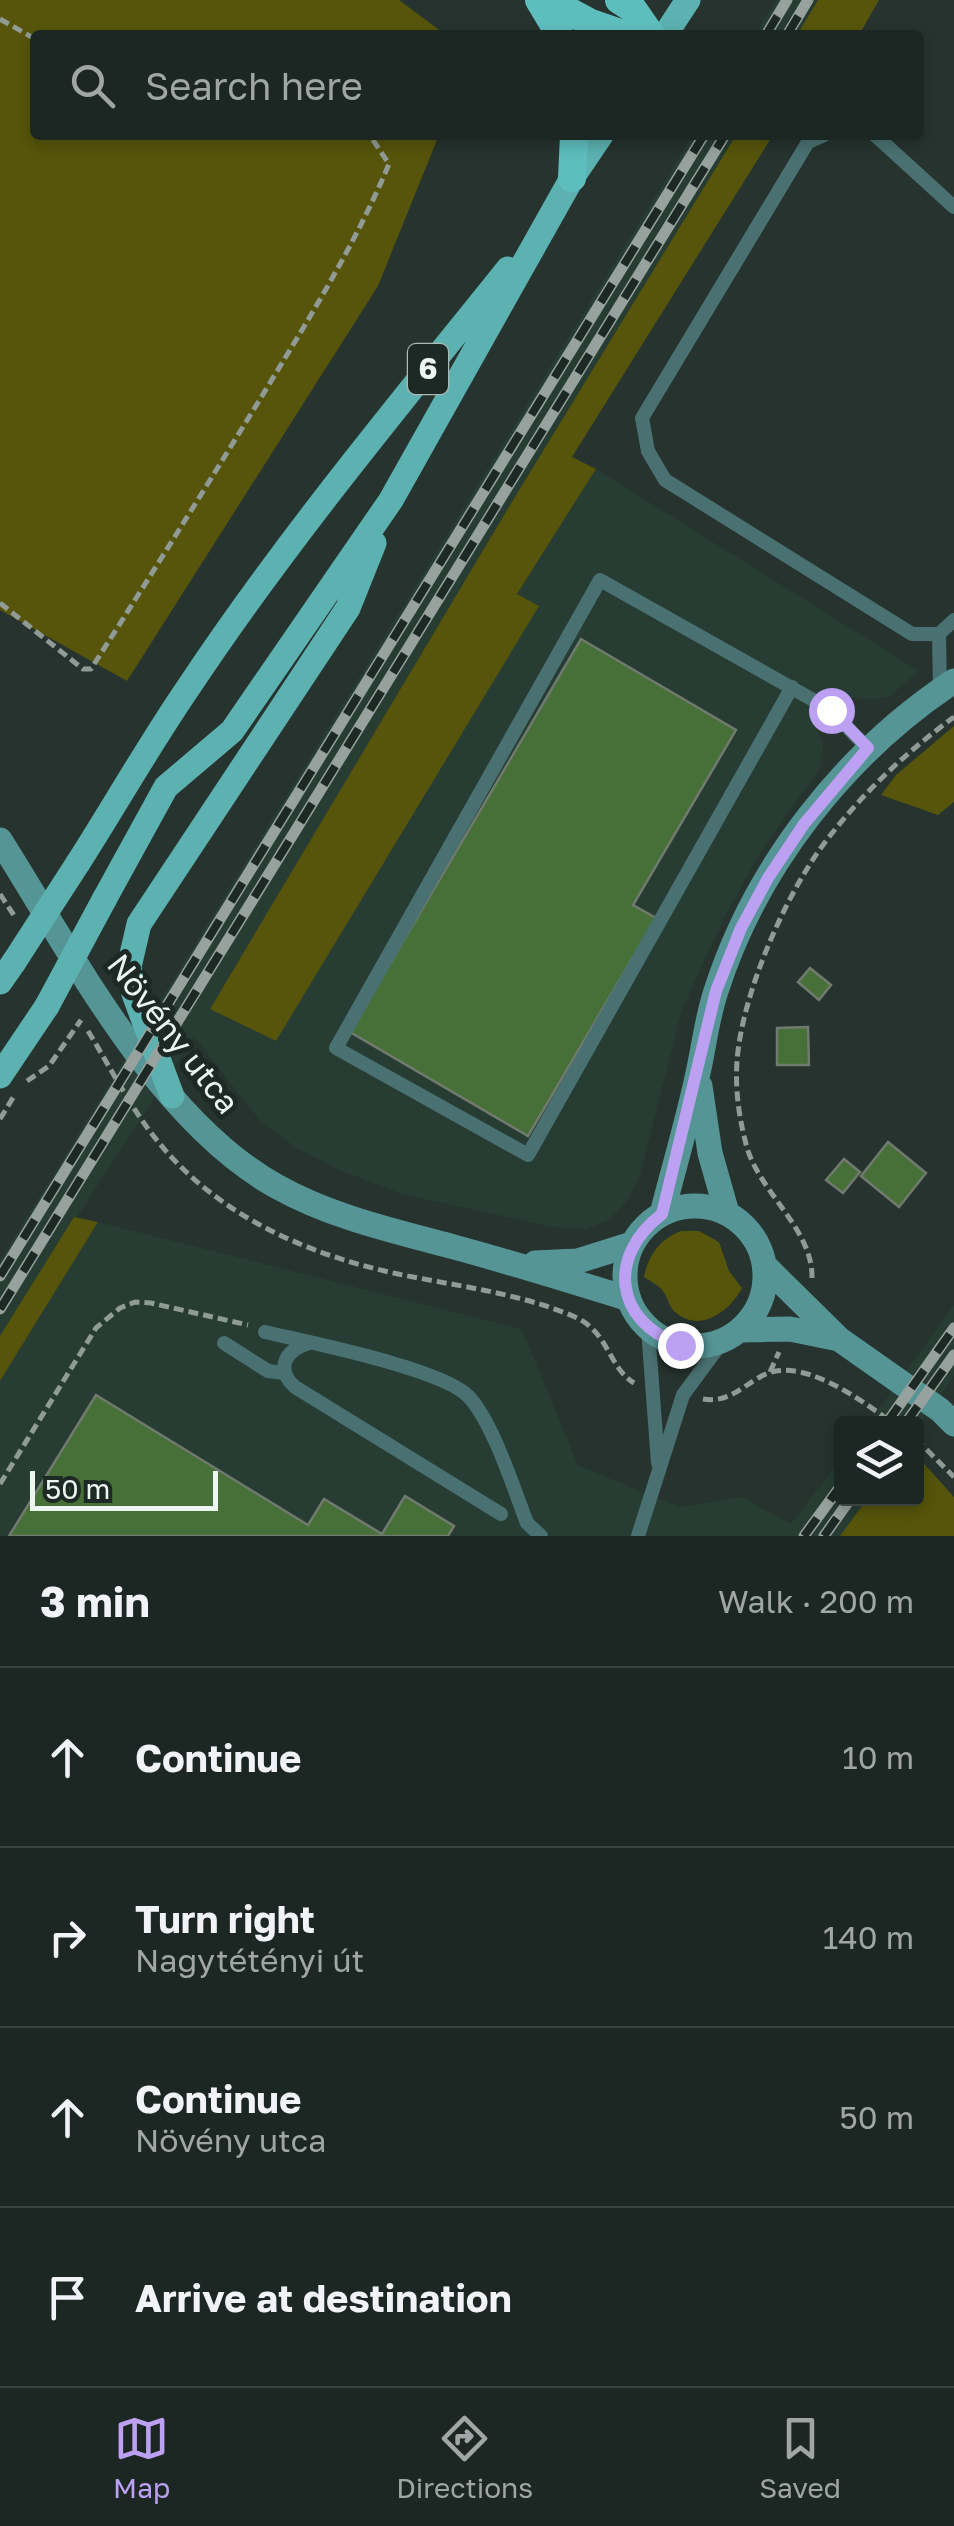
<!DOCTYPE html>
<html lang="en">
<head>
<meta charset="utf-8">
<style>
  :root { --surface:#1c2622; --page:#29322f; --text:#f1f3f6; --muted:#a0a5a5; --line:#3a4340; --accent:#bca0f2 }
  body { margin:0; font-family:"Golos Text",sans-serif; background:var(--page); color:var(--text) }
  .controls { position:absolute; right:30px; bottom:30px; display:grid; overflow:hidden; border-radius:10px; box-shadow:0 5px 15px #0003 }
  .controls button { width:90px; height:90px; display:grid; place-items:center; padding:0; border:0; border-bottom:2px solid var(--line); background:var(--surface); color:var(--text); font:50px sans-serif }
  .scale { position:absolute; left:30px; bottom:25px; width:188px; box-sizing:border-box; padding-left:10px; border:5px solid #edf5f1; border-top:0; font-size:28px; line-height:35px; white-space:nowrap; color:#edf5f1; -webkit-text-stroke:8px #1c2924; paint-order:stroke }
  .stop { position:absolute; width:30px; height:30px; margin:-22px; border:8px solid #bca0f2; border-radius:50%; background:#fff }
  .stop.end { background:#bca0f2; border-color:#fff; box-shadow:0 2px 10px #0008 }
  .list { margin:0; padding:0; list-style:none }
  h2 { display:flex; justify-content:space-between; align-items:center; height:130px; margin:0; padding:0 40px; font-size:42px }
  h2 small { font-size:32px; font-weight:400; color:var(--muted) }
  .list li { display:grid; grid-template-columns:65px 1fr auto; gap:30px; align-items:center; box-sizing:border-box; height:180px; padding:0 40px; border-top:2px solid var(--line) }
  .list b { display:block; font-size:38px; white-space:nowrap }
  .list p { margin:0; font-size:32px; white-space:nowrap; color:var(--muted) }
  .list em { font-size:32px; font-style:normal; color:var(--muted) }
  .icon { flex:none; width:55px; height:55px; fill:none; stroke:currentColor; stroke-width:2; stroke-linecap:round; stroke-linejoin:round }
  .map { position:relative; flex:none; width:954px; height:1536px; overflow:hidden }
  .search { position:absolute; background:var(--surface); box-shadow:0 5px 15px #0003; left:30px; right:30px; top:30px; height:110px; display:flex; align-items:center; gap:25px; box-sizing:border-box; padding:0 35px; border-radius:10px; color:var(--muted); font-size:38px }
  .sheet { height:850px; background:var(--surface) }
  nav { display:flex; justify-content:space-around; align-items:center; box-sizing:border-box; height:140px; border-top:2px solid var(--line); background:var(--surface); font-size:28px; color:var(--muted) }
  nav a { display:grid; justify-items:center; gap:5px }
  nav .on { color:var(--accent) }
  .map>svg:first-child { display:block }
  .built { fill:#273c33 }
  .green { fill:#56550b }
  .building { fill:#467037; stroke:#717a6f; stroke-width:2.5 }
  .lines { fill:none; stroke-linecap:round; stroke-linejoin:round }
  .path { stroke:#909b96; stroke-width:5; stroke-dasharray:10 5; stroke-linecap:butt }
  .service { stroke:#4a7171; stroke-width:14 }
  .secondary { stroke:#559595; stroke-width:25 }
  .primary { stroke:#5cb1b1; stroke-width:25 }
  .trunk { stroke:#5ebebe; stroke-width:28 }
  .rail-casing { stroke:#97a19d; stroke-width:11 }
  .rail { stroke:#1c2924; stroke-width:8; stroke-dasharray:22; stroke-linecap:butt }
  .primary-bridge { stroke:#5cb1b1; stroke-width:25 }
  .route { stroke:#bca0f2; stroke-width:12 }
  .labels { text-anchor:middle; stroke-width:10; stroke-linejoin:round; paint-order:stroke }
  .shield { fill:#1c2924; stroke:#aeb8b4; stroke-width:2.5 }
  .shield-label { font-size:30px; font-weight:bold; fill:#edf5f1 }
  .street-label { font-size:32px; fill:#edf5f1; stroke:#1c2924 }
</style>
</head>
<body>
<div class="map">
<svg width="954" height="1536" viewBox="0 0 954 1536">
  <rect width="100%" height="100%" fill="#26332e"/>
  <!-- built -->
  <path class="built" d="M776,0H818L797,35H755Z
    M693,135H736L510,505L211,1008L276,1041L538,607L517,594L596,469L919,671L889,697L872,700L852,697L818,730L823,745L822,765L760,853L724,918L682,1010L640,1175L627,1201L609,1220L586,1229L552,1227L402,1194L337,1169L295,1147L261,1122L194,1037L0,1336V1261Z
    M98,1222L522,1329L578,1465L651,1496L682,1507L741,1497L791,1524L841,1459L842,1498L867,1499L840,1536H0V1381Z
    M954,1305V1376L917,1428L916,1424H868Z"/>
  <!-- green -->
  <path class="green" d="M0,0H399L446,35H35V135H439L378,286L127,681L0,610Z
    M818,0H879L859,35H797Z
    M736,135H773L572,457L596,469L517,594L539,606L276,1041L210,1009L510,505Z
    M954,726V802L938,815L881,795L896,775Z
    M74,1217L98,1222L0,1381V1336Z
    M681,1231H699L719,1242L729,1271L742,1288C730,1311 700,1334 675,1312C669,1307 668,1298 663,1291C658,1285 650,1281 644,1277C648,1255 660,1239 681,1231Z
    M917,1456L954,1497V1536H840L867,1499L916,1498Z"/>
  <!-- building -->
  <path class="building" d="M581,639L736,730L633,905L656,918L528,1136L350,1032Z
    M810,968L831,985L819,1000L798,982Z
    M808,1027L809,1065H777V1028Z
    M888,1142L926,1173L899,1207L861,1176Z
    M844,1159L860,1172L843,1193L826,1180Z
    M96,1395L308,1525L324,1499L382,1534L405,1496L454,1526L448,1536H9Z"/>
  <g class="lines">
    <!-- path -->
    <path class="path" d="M0,19L35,39
      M0,603L83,669H91C150,577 208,484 265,391C310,317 356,243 389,164L371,137L344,135
      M0,894L15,917
      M88,1031C109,1065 128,1103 152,1134C212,1213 304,1254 398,1274C456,1286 520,1293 575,1317C609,1332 608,1367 634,1383
      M27,1081L49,1066L81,1020
      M0,1119L14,1096
      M812,1278C813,1228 758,1192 746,1144C739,1117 735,1090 737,1061C742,992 789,885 833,832C868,788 909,750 954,717
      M770,1372L779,1352
      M703,1399C728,1403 740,1388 760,1377C799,1353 861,1400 894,1424
      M916,1439L954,1477
      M0,1484L96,1328L120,1308L135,1302L151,1303L248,1325"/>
    <!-- service -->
    <path class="service" d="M824,135L808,142L642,418L648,451L665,480L912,634H939L954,620
      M875,135L954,207
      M939,634L940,690
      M792,687L528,1155L336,1048L600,580L831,710L868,749
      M648,1329L658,1463
      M265,1332C307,1342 444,1369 469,1397C493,1423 514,1489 527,1523L541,1536
      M224,1343L268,1371L284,1373
      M309,1343C285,1350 275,1369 295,1387L501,1514
      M638,1536L683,1395L722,1342"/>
    <!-- secondary -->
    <path class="secondary" d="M0,840C71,952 157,1120 276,1186C331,1217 394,1231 454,1247C513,1263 571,1281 629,1299
      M700,1086L710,1153L727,1213
      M625 1276a70 70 0 1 1 140 0a70 70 0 1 1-140 0Z
      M662,1214C674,1167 688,1120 698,1073C704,1046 707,1018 716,991C756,866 845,753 954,681
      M535,1263L578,1261L632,1244
      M766,1267L839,1339L940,1410L954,1424
      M742,1330L790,1329L839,1339"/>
    <!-- primary -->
    <path class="primary" d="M665,35L688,0
      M78,863C115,805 149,745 188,688C285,542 398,406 508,269
      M105,898L166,787L232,731L391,500L572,178L601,135
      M0,982L14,962
      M0,1076L47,1006
      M172,1096L134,994L129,967L139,924L348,608L374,543"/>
    <!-- trunk -->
    <path class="trunk" d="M539,0L560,35
      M548,0L591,23L626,35
      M619,0L633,9L651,35
      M572,178L574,135"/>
    <!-- rail casing -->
    <g class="rail-casing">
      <path id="rail" d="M766,35L787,0
        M787,35L808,0
        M0,1276L704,135
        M0,1309L725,135
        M886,1424L954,1328
        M905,1424L954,1355
        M804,1536L842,1484
        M824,1536L851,1498"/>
    </g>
    <!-- rail -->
    <use href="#rail" class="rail"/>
    <!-- primary-bridge -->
    <path class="primary-bridge" d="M14,962L78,863
      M47,1006L105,898"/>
  </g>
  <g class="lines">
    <!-- route -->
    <path class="route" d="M680,1345C614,1321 607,1256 662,1214L716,991L741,928L768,878L804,824L868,748L831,710"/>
  </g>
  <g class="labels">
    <!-- shield labels -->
    <rect class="shield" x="408" y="344" width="40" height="50" rx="8"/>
    <g class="shield-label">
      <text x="428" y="379">6</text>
    </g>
    <!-- street labels -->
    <g class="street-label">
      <text transform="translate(173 1034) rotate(52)" y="11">Növény utca</text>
    </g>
  </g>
</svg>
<div class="controls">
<button><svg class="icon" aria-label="layers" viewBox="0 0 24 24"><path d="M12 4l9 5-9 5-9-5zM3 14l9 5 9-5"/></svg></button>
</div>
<div class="scale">50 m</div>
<div class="stop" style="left:831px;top:710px"></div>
<div class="stop end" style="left:680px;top:1345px"></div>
<div class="search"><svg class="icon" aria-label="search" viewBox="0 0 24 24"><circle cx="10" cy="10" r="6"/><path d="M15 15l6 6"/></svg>Search here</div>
</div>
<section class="sheet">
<h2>3 min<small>Walk · 200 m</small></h2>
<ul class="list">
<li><svg class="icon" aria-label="ahead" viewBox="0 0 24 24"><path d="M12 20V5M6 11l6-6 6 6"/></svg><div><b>Continue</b></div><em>10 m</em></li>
<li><svg class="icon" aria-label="right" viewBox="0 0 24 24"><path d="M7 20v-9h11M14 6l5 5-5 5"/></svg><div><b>Turn right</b><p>Nagytétényi út</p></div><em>140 m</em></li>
<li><svg class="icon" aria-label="ahead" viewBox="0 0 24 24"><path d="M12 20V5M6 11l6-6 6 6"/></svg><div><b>Continue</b><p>Növény utca</p></div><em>50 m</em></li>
<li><svg class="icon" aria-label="arrive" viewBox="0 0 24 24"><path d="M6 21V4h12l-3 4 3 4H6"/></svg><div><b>Arrive at destination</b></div></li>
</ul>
</section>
<nav>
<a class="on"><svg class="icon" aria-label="map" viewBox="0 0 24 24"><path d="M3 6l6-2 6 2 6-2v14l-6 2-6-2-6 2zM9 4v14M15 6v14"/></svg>Map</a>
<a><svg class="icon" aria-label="directions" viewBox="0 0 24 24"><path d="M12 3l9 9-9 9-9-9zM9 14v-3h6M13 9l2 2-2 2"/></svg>Directions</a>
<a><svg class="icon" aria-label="saved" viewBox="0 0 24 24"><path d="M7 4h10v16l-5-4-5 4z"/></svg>Saved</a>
</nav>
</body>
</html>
